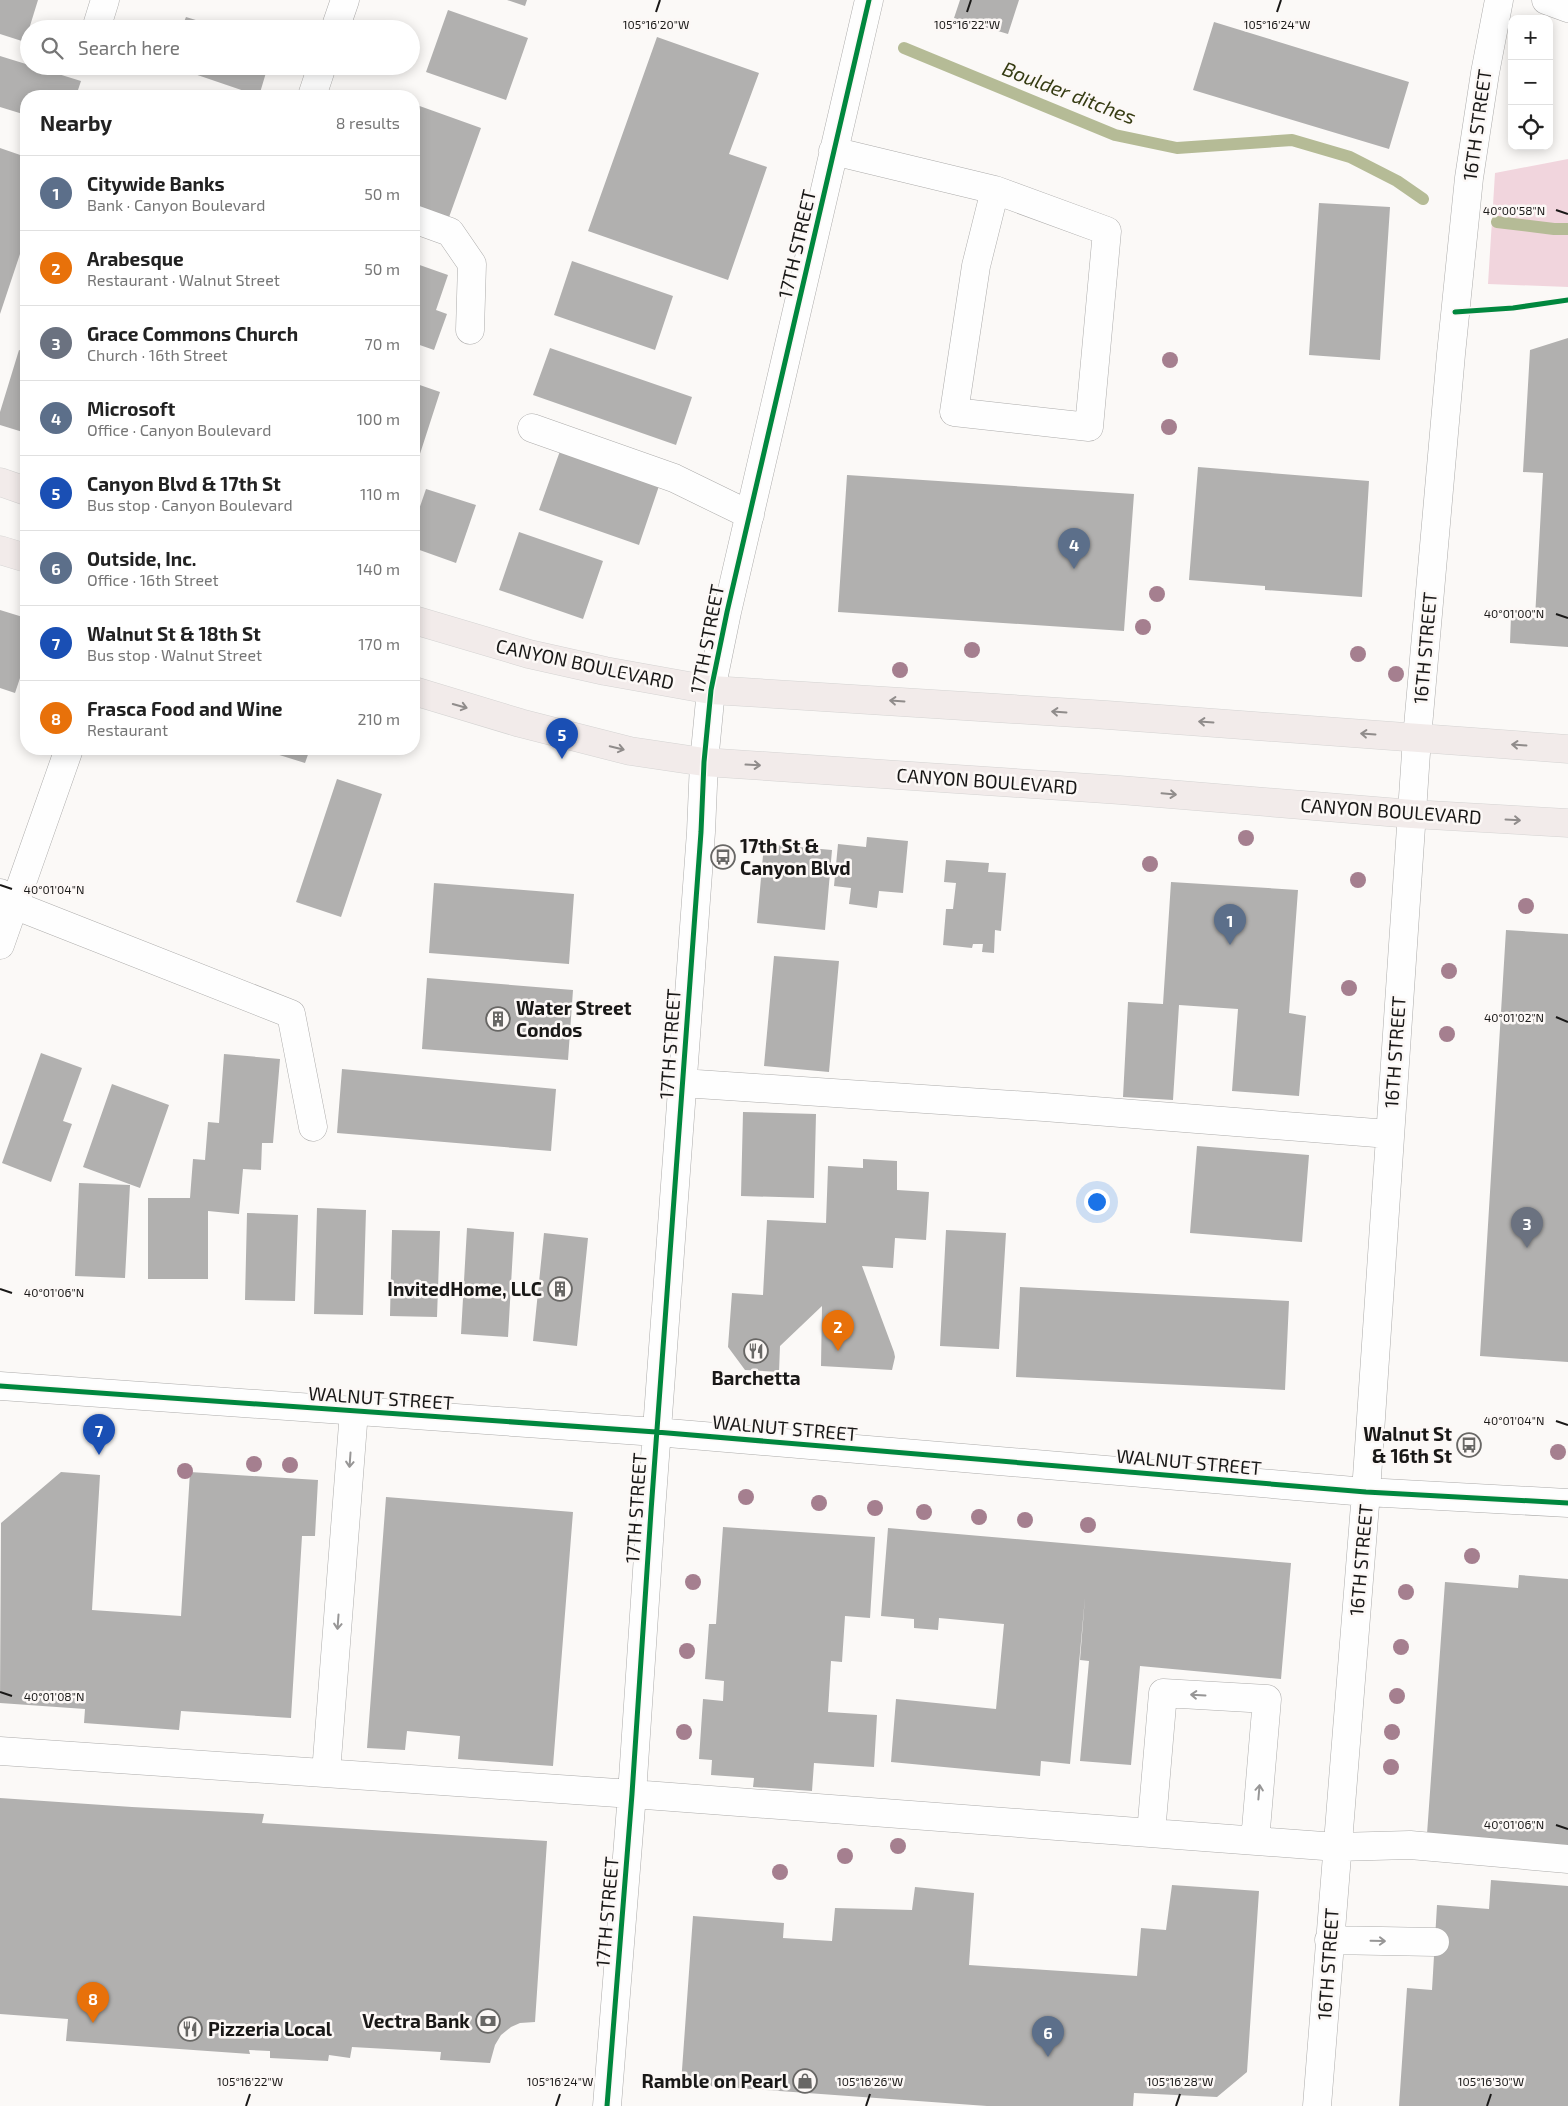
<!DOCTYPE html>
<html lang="en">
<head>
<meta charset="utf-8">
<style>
  :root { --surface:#fff; --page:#f6f6f6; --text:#222; --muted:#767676; --line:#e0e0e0; --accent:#686765 }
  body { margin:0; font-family:"Exo 2",sans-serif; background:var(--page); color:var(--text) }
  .controls { position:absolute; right:15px; top:15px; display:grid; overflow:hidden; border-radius:10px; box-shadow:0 2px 12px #0003 }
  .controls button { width:45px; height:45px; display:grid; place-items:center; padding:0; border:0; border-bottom:1px solid var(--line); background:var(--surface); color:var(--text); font:25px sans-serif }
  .you { position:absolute; left:1096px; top:1201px; width:18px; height:18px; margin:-12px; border:4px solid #fff; border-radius:50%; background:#1a73e8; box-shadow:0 0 0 8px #1a73e833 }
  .badge { display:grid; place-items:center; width:32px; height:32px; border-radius:50%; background:var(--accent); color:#fff; font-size:16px; font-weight:700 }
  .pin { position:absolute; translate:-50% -41px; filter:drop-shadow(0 1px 2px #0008) }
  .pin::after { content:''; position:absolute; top:26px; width:18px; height:15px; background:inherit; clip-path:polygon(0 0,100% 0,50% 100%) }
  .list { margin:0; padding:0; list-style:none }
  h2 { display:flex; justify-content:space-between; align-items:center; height:65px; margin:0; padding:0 20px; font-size:21px }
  h2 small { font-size:16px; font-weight:400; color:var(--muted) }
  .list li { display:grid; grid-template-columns:32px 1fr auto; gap:15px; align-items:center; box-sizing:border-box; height:75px; padding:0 20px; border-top:1px solid var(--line) }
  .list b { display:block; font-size:19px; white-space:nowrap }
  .list p { margin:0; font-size:16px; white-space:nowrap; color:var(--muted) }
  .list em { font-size:16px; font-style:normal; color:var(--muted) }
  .icon { flex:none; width:28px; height:28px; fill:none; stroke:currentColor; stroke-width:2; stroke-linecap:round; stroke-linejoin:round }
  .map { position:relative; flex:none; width:1568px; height:2106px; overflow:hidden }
  .search { position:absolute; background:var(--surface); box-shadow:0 2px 12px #0003; left:20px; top:20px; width:400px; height:55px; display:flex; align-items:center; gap:12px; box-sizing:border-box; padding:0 18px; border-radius:28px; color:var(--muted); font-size:19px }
  .panel { position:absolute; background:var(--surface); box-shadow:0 2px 12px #0003; left:20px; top:90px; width:400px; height:665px; border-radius:20px }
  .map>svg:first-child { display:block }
  .green { fill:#f1d5dd }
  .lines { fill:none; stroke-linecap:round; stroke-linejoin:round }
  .stream { stroke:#b5bb96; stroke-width:12 }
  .building { fill:#b1b0af }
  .minor-casing { stroke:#adacab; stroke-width:29 }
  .major-casing { stroke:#d4d3d2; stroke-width:29 }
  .minor { stroke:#fefefe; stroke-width:28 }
  .major { stroke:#f2ebea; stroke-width:28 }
  .cycleway-casing { stroke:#fcf8f6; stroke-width:8 }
  .cycleway { stroke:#00873e; stroke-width:5 }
  .tree { fill:#a57f8f }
  .oneway { stroke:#908c8b }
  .oneway2 { stroke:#979696 }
  .ticks { fill:none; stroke:#191817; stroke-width:2 }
  .labels { text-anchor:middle; stroke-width:5; stroke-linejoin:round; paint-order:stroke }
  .street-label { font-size:19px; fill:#191817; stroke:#fcf8f6 }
  .poi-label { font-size:19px; font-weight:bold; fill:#191817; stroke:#fcf8f6; text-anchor:end }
  .water-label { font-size:20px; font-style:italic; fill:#353b12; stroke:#fcf8f6 }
  .ticks-label { font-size:12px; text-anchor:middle; fill:#191817; stroke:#fcf8f6; stroke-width:5; stroke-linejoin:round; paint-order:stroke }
</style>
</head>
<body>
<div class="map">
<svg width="1568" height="2106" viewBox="0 0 1568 2106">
  <rect width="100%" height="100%" fill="#fbf9f7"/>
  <!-- green -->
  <path class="green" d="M1568,159V287L1488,284L1495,173Z"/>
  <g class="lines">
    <!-- stream -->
    <path class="stream" d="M904,48L1115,135L1177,148L1292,140L1350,157L1397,181L1423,199
      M1497,222L1554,229H1568"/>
  </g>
  <!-- building -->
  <path class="building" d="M0,0H38L25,42L0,34Z
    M507,0H527L525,6Z
    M960,0H1019L1008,34L954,18Z
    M448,10L528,38L506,100L426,72Z
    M186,17L222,28V29H181Z
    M1214,22L1409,82L1389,149L1193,90Z
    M657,37L759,73L729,154L767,167L728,280L588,231Z
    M0,56L81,81L76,96H26V115L0,107Z
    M171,66H268L259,96Z
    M414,104L481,128L448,220L414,208Z
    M0,148L26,157V236L0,314Z
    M1319,203L1390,207L1380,360L1309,355Z
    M572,261L673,296L655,350L554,315Z
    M414,263L448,275L436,310L447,314L434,350L414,343Z
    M1568,338V647L1510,643L1511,616L1535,618L1543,473L1523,472L1530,350Z
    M550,348L692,397L676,445L533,395Z
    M19,350L26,352V433L0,425V412Z
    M414,383L440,392L418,460L414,458Z
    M560,451L659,486L639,545L539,510Z
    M1198,467L1369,481L1362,597L1265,590V586L1189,580Z
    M847,475L1134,494L1124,631L838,612Z
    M426,489L476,505L456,563L414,548V524Z
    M519,532L603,561L583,619L499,590Z
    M0,610L26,618V660L15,693L0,688Z
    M260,749H310L305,763Z
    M337,779L382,794L341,917L296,902Z
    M867,837L908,841L903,893L879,891L877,908L849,904L851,888L834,886L838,844L866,847Z
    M764,844L832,850L825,930L757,923Z
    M946,860L989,863L988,872L1006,873L1001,931L995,930L994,953L982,952L983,944H973L972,948L943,945L946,909H953L956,883L944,882Z
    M1171,882L1298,890L1289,1013L1306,1016L1299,1096L1232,1091L1238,1009L1179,1005L1173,1100L1123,1097L1128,1002L1163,1004Z
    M434,883L574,894L569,964L429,953Z
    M1506,930L1568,934V1362L1480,1356Z
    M774,956L839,961L829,1072L764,1066Z
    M427,978L573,990L568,1060L422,1049Z
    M41,1053L82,1068L63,1121L72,1124L51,1182L2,1163Z
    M224,1054L280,1059L273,1143H262L261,1170L243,1169L239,1214L208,1211V1279H148V1198H190L193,1159L205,1160L208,1122L219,1123Z
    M342,1069L556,1089L551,1151L337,1133Z
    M112,1084L169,1105L140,1188L83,1167Z
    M743,1112L816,1114L814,1198L741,1196Z
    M1197,1146L1309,1155L1302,1242L1190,1233Z
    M863,1159L897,1161V1190L929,1192L926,1240L895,1238L893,1268L862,1266L894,1352L895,1357L892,1370L821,1366L822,1306L780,1346L779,1372L745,1370L728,1347L732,1293L763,1295L767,1220L826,1223L828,1166L863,1168Z
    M79,1183L130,1185L125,1278L75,1276Z
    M317,1208L366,1210L363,1315L314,1314Z
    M247,1213L298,1215L295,1301L245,1300Z
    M467,1228L514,1232L508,1337L461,1334Z
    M392,1230L440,1231L437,1317L390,1316Z
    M946,1230L1006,1233L999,1349L940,1346Z
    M544,1233L588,1238L577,1346L533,1341Z
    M1020,1287L1289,1301L1285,1390L1016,1377Z
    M61,1472L100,1475L92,1610L181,1616L190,1472L318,1480L315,1536H302L291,1718L181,1711L179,1730L84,1723L85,1709L0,1703L1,1523Z
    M386,1497L573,1512L553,1766L458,1759L460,1736L407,1731L405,1750L367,1748Z
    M723,1527L875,1537L870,1618L845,1616L842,1662L831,1661L828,1712L877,1715L874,1767L814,1763L812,1791L753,1787L754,1778L711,1775L712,1760L699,1759L703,1699L723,1701L724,1681L705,1679L709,1624H716Z
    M888,1528L1291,1563L1281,1679L1140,1666L1131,1765L1080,1761L1089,1661L1080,1660L1085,1597L1070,1764L1041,1761L1040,1776L891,1762L896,1699L996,1709L1004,1624L939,1618L938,1630L914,1628V1619L881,1616Z
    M1519,1575L1568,1579V1845L1427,1834L1445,1582L1518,1588Z
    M0,1798L132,1807L264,1814L262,1823L547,1841L535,2022L520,2023L511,2027L501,2035L495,2045L490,2063L440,2060L441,2052L352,2047L350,2058L329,2055L328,2061L270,2058V2051L249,2050L250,2054L66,2041L68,2019L0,2014Z
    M1491,1880L1568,1886V2106H1399L1407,1988L1432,1990L1437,1905L1489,1909Z
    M1172,1885L1259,1891L1247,2072L1217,2097L1134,2093L1133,2106H987L681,2084L693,1916L784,1923L783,1938L832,1941L835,1908L912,1910L915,1887L974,1893L969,1965L1137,1976L1141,1928L1166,1930Z"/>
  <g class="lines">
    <!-- minor casing -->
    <g class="minor-casing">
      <path id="minor" d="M1546,0L1568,8
        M96,29L105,0
        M335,29L345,0
        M312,96L322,66
        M833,151L995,190L976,266L954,412L1089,427L1107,231L995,190
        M414,219L450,232L472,264L470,330
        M532,428L674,478L750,515
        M0,893L14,905L291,1014L313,1127
        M0,945L69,749
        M682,1083L1044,1107L1389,1134
        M0,1386L656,1432L1366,1492L1568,1503
        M0,1751L632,1794L1337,1847L1410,1845L1568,1859
        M326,1773L354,1411
        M1151,1833L1163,1693L1267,1699L1255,1841
        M1329,1940L1435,1942
        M607,2106L632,1794L651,1511L701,832L704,762L711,690L727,612L869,0
        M1317,2106L1366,1492L1417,738L1451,354L1469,178L1485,73L1499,0"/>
    </g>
    <!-- major casing -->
    <g class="major-casing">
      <path id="major" d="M0,482L26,491
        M0,550L26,558
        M414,620L529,654L605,671L711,690L1107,715L1568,749
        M414,691L520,723L630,751L704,762L1120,790L1412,814L1568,823"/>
    </g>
    <!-- minor -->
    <use href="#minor" class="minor"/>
    <!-- major -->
    <use href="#major" class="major"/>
    <!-- cycleway casing -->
    <g class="cycleway-casing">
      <path id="cycleway" d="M1455,312L1513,308L1568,300
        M0,1386L656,1432L1366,1492L1568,1503
        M607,2106L632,1794L651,1511L701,832L704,762L711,690L727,612L869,0"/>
    </g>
    <!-- cycleway -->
    <use href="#cycleway" class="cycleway"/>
  </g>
  <!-- trees -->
  <g class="tree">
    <circle cx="1170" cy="360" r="8"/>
    <circle cx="1169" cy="427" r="8"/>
    <circle cx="1157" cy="594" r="8"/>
    <circle cx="1143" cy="627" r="8"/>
    <circle cx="972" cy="650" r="8"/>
    <circle cx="1358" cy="654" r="8"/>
    <circle cx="900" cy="670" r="8"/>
    <circle cx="1396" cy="674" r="8"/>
    <circle cx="1246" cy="838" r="8"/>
    <circle cx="1150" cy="864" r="8"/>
    <circle cx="1358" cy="880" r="8"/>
    <circle cx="1526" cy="906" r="8"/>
    <circle cx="1449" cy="971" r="8"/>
    <circle cx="1349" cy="988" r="8"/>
    <circle cx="1447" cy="1034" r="8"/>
    <circle cx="1558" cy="1452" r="8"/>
    <circle cx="254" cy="1464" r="8"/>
    <circle cx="290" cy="1465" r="8"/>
    <circle cx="185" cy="1471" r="8"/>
    <circle cx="746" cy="1497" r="8"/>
    <circle cx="819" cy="1503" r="8"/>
    <circle cx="875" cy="1508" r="8"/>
    <circle cx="924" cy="1512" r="8"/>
    <circle cx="979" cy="1517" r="8"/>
    <circle cx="1025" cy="1520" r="8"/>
    <circle cx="1088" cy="1525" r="8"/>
    <circle cx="1472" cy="1556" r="8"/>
    <circle cx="693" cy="1582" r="8"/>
    <circle cx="1406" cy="1592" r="8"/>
    <circle cx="1401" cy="1647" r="8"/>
    <circle cx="687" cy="1651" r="8"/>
    <circle cx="1397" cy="1696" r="8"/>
    <circle cx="684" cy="1732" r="8"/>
    <circle cx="1392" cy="1732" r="8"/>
    <circle cx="1391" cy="1767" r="8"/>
    <circle cx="898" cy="1846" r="8"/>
    <circle cx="845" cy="1856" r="8"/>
    <circle cx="780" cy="1872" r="8"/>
  </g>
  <!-- one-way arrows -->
  <defs><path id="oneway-shaft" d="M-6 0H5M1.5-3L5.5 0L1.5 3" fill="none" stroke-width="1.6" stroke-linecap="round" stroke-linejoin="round" transform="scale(1.25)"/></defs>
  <g class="oneway">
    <use href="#oneway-shaft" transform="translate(897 701) rotate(-176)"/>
    <use href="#oneway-shaft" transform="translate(460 706) rotate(16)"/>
    <use href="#oneway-shaft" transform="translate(1059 712) rotate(-176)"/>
    <use href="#oneway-shaft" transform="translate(1206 722) rotate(-176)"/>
    <use href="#oneway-shaft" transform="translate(1368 734) rotate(-176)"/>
    <use href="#oneway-shaft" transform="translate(1519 745) rotate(-176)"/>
    <use href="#oneway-shaft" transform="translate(617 748) rotate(14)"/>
    <use href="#oneway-shaft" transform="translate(753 765) rotate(3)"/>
    <use href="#oneway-shaft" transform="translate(1169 794) rotate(5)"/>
    <use href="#oneway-shaft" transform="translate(1513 820) rotate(3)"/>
  </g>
  <g class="oneway2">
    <use href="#oneway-shaft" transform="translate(350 1460) rotate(94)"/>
    <use href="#oneway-shaft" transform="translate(338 1622) rotate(94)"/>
    <use href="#oneway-shaft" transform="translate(1198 1695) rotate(-177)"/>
    <use href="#oneway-shaft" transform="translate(1259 1792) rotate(-85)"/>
    <use href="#oneway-shaft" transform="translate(1378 1941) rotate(1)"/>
  </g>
  <!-- ticks -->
  <path class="ticks" d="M656,12L660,0M967,12L971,0M1277,12L1281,0M1556,210L1568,214M1556,614L1568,618M0,885L12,889M1556,1017L1568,1022M0,1289L12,1293M1556,1421L1568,1425M0,1692L12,1696M1556,1825L1568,1829M246,2106L250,2094M556,2106L560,2094M866,2106L870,2094M1176,2106L1180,2094M1487,2106L1491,2094"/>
  <!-- icons -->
  <defs>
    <g id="bus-ring" transform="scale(1.25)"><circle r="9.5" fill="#fcf8f6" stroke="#686765" stroke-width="1.5"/><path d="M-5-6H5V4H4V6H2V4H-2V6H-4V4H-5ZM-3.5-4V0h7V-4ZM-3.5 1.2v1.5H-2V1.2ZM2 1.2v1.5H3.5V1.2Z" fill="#686765"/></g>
    <g id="building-ring" transform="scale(1.25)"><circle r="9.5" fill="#fcf8f6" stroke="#686765" stroke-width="1.5"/><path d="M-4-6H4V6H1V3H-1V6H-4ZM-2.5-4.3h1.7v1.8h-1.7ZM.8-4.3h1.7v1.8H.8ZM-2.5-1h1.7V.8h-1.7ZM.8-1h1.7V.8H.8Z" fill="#686765"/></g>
    <g id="restaurant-ring" transform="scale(1.25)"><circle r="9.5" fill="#fcf8f6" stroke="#686765" stroke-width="1.5"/><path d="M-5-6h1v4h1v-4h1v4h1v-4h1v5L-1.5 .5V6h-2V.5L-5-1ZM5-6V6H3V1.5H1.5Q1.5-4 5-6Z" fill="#686765"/></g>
    <g id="bank-ring" transform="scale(1.25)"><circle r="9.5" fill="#fcf8f6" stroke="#686765" stroke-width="1.5"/><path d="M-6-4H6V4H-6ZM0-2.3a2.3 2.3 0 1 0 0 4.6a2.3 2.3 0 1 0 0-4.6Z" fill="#686765"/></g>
    <g id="shop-ring" transform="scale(1.25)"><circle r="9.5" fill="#fcf8f6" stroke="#686765" stroke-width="1.5"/><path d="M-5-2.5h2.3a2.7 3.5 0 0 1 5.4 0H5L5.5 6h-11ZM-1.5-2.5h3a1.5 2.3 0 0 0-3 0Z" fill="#686765"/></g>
  </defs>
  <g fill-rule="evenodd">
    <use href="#bus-ring" x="723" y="857"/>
    <use href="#building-ring" x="498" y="1019"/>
    <use href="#building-ring" x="560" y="1289"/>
    <use href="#restaurant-ring" x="756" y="1351"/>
    <use href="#bus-ring" x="1469" y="1445"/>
    <use href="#bank-ring" x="488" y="2021"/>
    <use href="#restaurant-ring" x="190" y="2029"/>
    <use href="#shop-ring" x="805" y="2081"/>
  </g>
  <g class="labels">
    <!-- street labels -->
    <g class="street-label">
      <text transform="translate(1477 125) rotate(-82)" y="7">16TH STREET</text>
      <text transform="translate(797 244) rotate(-77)" y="7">17TH STREET</text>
      <text transform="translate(707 639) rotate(-79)" y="7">17TH STREET</text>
      <text transform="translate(1425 648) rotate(-85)" y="7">16TH STREET</text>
      <text transform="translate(585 664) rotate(12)" y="7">CANYON BOULEVARD</text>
      <text transform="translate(987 781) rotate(4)" y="7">CANYON BOULEVARD</text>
      <text transform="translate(1391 811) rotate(4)" y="7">CANYON BOULEVARD</text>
      <text transform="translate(670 1044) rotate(-86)" y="7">17TH STREET</text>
      <text transform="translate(1395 1052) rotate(-86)" y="7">16TH STREET</text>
      <text transform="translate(381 1398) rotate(4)" y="7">WALNUT STREET</text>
      <text transform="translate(785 1428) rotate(5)" y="7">WALNUT STREET</text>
      <text transform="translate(1189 1462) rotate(5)" y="7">WALNUT STREET</text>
      <text transform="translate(636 1508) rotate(-86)" y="7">17TH STREET</text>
      <text transform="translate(1361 1560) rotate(-85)" y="7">16TH STREET</text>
      <text transform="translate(607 1912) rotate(-85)" y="7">17TH STREET</text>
      <text transform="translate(1328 1964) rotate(-86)" y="7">16TH STREET</text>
    </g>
    <!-- poi labels -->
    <g class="poi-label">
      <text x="740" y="853" text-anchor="start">17th St &amp;<tspan x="740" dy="22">Canyon Blvd</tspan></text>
      <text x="516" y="1015" text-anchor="start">Water Street<tspan x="516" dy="22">Condos</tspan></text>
      <text x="542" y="1296">InvitedHome, LLC</text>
      <text x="756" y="1385" text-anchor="middle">Barchetta</text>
      <text x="1452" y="1441">Walnut St<tspan x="1452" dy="22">&amp; 16th St</tspan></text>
      <text x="470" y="2028">Vectra Bank</text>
      <text x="208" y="2036" text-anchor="start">Pizzeria Local</text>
      <text x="788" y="2088">Ramble on Pearl</text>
    </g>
    <!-- water labels -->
    <g class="water-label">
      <text transform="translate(1069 93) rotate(21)" y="7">Boulder ditches</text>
    </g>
  </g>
  <g class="ticks-label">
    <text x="967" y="29">105°16'22"W</text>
    <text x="1277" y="29">105°16'24"W</text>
    <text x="656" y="29">105°16'20"W</text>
    <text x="1514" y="215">40°00'58"N</text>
    <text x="1514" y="618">40°01'00"N</text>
    <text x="54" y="894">40°01'04"N</text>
    <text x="1514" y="1022">40°01'02"N</text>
    <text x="54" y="1297">40°01'06"N</text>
    <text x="1514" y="1425">40°01'04"N</text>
    <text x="54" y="1701">40°01'08"N</text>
    <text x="1514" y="1829">40°01'06"N</text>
    <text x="250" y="2086">105°16'22"W</text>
    <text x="560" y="2086">105°16'24"W</text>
    <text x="870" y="2086">105°16'26"W</text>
    <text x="1180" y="2086">105°16'28"W</text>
    <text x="1491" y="2086">105°16'30"W</text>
  </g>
</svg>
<div class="controls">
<button>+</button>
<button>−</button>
<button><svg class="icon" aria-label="locate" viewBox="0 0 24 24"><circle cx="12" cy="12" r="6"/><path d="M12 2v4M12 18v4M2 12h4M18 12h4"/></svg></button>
</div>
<div class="you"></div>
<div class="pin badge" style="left:1230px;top:945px;background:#5c6f8a">1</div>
<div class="pin badge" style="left:838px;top:1351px;background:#e8710a">2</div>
<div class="pin badge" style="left:1527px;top:1248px;background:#6b7280">3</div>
<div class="pin badge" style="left:1074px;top:569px;background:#5c6f8a">4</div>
<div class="pin badge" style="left:562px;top:759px;background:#1a4fb4">5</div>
<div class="pin badge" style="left:1048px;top:2057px;background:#5c6f8a">6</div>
<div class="pin badge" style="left:99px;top:1455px;background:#1a4fb4">7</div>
<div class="pin badge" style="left:93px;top:2023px;background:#e8710a">8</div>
<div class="search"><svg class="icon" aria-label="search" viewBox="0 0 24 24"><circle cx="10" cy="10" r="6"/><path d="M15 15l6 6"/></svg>Search here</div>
<section class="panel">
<h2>Nearby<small>8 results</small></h2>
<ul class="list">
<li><span class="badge" style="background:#5c6f8a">1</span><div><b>Citywide Banks</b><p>Bank · Canyon Boulevard</p></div><em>50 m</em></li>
<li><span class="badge" style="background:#e8710a">2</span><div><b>Arabesque</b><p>Restaurant · Walnut Street</p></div><em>50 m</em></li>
<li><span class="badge" style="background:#6b7280">3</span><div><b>Grace Commons Church</b><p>Church · 16th Street</p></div><em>70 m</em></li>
<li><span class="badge" style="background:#5c6f8a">4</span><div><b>Microsoft</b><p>Office · Canyon Boulevard</p></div><em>100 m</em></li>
<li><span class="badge" style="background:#1a4fb4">5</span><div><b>Canyon Blvd &amp; 17th St</b><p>Bus stop · Canyon Boulevard</p></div><em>110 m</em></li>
<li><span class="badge" style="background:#5c6f8a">6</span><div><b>Outside, Inc.</b><p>Office · 16th Street</p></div><em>140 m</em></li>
<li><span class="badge" style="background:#1a4fb4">7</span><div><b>Walnut St &amp; 18th St</b><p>Bus stop · Walnut Street</p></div><em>170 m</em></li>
<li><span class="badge" style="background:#e8710a">8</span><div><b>Frasca Food and Wine</b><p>Restaurant</p></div><em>210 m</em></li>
</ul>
</section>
</div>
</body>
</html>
